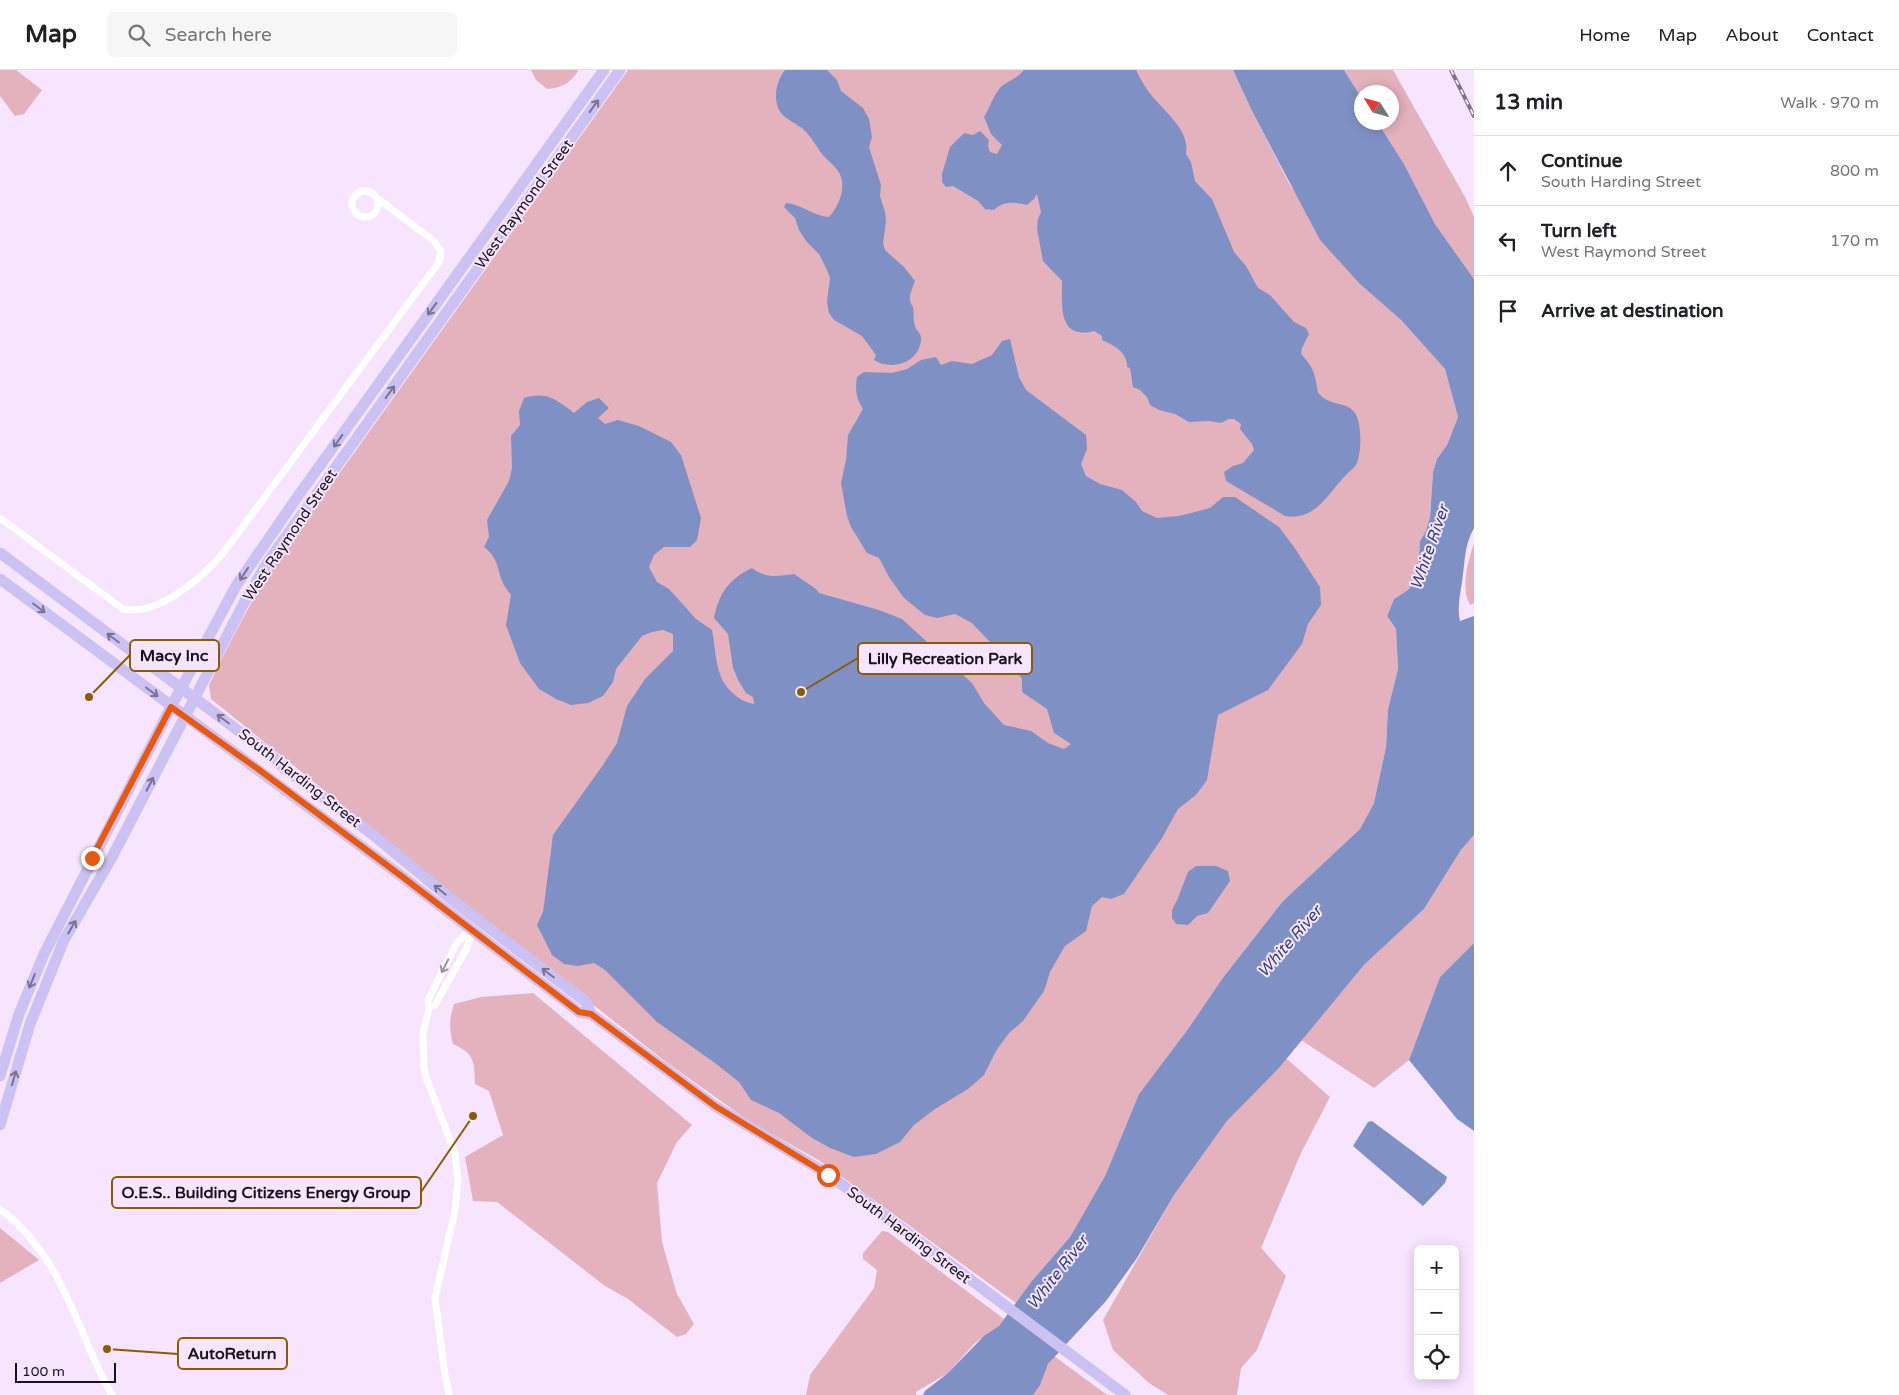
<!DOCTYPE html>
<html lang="en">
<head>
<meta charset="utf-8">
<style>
  :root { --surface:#fff; --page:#f6f6f6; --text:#202124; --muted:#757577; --line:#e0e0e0 }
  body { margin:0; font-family:"Varela Round",sans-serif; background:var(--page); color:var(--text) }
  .controls { position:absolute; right:15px; bottom:15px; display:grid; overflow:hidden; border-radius:8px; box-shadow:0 2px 12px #0003 }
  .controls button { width:45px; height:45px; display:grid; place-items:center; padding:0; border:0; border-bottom:1px solid var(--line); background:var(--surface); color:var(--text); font:25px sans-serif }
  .compass { position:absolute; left:1354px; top:15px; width:45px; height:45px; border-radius:50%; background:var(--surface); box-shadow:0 2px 12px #0003; rotate:307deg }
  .scale { position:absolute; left:15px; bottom:12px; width:101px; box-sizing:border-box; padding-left:5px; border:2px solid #18121a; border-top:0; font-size:14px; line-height:18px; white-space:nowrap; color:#18121a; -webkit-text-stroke:4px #f7e5ff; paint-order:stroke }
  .stop { position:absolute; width:15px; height:15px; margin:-11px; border:4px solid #ea580c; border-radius:50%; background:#fff }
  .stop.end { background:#ea580c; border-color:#fff; box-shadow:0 1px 5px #0008 }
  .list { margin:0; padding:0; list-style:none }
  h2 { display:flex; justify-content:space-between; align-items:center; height:65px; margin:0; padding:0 20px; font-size:21px }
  h2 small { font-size:16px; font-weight:400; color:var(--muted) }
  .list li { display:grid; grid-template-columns:32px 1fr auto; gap:15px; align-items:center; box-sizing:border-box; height:70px; padding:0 20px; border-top:1px solid var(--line) }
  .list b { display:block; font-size:19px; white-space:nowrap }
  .list p { margin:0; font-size:16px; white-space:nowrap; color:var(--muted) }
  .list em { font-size:16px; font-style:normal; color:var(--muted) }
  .icon { flex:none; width:28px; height:28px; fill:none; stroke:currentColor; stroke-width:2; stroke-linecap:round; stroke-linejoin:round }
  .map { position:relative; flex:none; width:1474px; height:1325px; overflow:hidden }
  header { display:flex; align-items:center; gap:30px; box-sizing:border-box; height:70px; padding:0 25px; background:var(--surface); border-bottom:1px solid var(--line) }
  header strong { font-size:24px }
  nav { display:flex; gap:28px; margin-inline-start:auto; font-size:18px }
  .search { width:350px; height:45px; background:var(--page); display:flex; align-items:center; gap:12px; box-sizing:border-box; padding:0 18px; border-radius:8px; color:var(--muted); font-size:19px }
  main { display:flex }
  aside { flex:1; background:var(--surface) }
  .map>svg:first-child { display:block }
  .green { fill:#e4b2bd }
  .water { fill:#7f91c4 }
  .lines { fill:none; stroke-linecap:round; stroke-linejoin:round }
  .minor { stroke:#fff; stroke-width:7 }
  .primary { stroke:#cbc1f2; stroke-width:11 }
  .rail-casing { stroke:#7e7283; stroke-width:4 }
  .rail { stroke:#f7e5ff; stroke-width:2; stroke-dasharray:5.5; stroke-linecap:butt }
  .oneway { stroke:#7a7291 }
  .oneway2 { stroke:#979498 }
  .route { stroke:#ea580c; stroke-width:6 }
  .labels { text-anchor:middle; stroke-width:4; stroke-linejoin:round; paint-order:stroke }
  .street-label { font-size:15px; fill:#18121a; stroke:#f7e5ff }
  .water-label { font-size:16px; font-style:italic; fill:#2e3f7f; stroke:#f7e5ff }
  .leader { fill:none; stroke:#8b5b02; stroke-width:2 }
  .callout-dot { fill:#8b5b02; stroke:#f7e5ff; stroke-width:2 }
  .callout { fill:#f7e5ff; stroke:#8b5b02; stroke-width:2 }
  .callout-label { font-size:16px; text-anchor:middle; font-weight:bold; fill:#18121a }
</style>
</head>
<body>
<header>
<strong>Map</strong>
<div class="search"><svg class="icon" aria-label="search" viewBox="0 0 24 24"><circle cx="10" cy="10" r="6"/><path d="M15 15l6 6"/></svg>Search here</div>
<nav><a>Home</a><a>Map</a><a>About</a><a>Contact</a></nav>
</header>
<main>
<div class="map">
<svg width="1474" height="1325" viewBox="0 0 1474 1325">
  <rect width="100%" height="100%" fill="#f7e5ff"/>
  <!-- green -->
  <path class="green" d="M0,0H16L42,20L24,44L15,46L0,26Z
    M531,0H578V1C570,13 562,18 547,19L536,10Z
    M628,0H1233L1252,41L1290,115L1360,213L1401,250L1445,299L1458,347L1447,375L1437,389L1433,402L1430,447L1426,461L1420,471L1418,508L1408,520L1394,529L1387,546L1396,559L1398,599L1388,639L1386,677L1374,733L1360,759L1283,831L1222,909L1188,959L1139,1024L1105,1106L1070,1167L1031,1212L1016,1233L820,1091L749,1051L666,992L475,842L211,629L209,615L221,590L258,520L281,485Z
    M1344,0H1393L1465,127L1474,147V209L1435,154L1404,94L1378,53L1392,52V22H1362L1361,27Z
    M1474,473V533L1470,535C1460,517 1468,492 1474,473Z
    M1474,765V873L1440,907L1409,990L1374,1018L1301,970L1364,895L1424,839L1461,780Z
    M533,923L692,1055L677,1072L657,1113L662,1172L677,1224L694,1254L686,1264L677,1267L628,1229L605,1216L497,1132L473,1131L465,1087L503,1065L489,1021L475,1014C474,991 475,984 453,974C449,959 449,949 454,934L481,927Z
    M1286,988L1330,1027L1301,1083L1261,1178L1286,1206L1257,1280L1241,1298L1237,1325H1168L1149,1313L1113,1280L1103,1250L1174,1125L1227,1051Z
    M0,1158L39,1190L0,1213Z
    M882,1161L888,1162L1004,1249L999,1256L975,1273L948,1303L916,1322V1325H806L810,1305L874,1218L877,1200L863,1189V1183Z
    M1054,1286L1107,1325H1033C1042,1312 1044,1297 1054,1286Z"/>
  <!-- water -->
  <path class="water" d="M785,0H827L837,10L841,21L863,38L869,49L872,67L869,77L881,115L880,126L885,142L886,151L883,173L885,180L904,197L915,211C913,217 909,225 910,230C910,233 912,235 913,237C914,244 913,250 915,256C916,261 922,263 921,270C919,293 892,301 874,290L876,285L862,266L834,250L829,243L827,232L830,208L827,200L819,184L806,171L799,160L795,148L784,137L786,133C801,134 813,146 829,147C839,136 848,115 838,101C834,95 827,90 822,84C816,76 811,66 803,59C797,54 787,50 781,43C772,31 776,11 785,0Z
    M1024,0H1136C1139,6 1142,12 1146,18C1159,38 1191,58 1186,84L1191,92L1195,111L1212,129L1234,182L1246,196L1258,218L1270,225L1294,252L1306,258L1309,264L1302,278L1301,284C1314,298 1315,304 1318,323C1321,325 1324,329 1327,330C1336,335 1348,333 1355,343C1362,354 1362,383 1356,395C1354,399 1348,402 1345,406C1327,425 1315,451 1285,446L1226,411L1224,402L1233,396L1243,393L1254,380L1252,374L1240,359L1241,354L1234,349H1229L1221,353L1209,351L1189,352L1175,344L1159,340L1150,335L1147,327L1140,320L1133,317L1130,298L1127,297C1128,283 1114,275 1102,270V266L1094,261C1058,270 1062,237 1062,211L1043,191L1037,159L1038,149L1041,142L1037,124L1034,129L1027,135C1014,132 1004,131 994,140L985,139L978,131L953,116L946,117L942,112V104L950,77L964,63L973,65L980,61L989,70L988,76L990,82L997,84L1002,75L991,64L984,47C989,39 993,27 999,19C1006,11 1017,9 1024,0Z
    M1233,0H1344L1361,27L1362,52L1378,53L1404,94L1435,154L1474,209V458C1464,475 1465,493 1462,512C1460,526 1457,537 1460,551L1474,546V765L1461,780L1424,839L1364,895L1278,999L1227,1051L1174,1125L1137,1188L1106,1231L1048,1294L1040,1315L1033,1325H923L925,1321L948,1303L984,1266L999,1256L1031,1212L1070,1167L1105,1106L1139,1024L1188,959L1222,909L1283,831L1360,759L1374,733L1386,677L1388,639L1398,599L1396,559L1387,546L1394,529L1408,520L1418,507L1420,471L1426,461L1430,447L1433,402L1437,389L1447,375L1458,347L1445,299L1401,250L1359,213L1320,170L1252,41Z
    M1010,269L1019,307L1026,320L1086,365L1087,379L1081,394L1086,406L1100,414L1122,420L1136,432L1142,441L1157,448L1179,446L1210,438L1223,427H1235L1279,457L1294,477L1320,517L1321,535L1308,554L1302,574L1268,620L1218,645L1207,710L1196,725L1178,739L1162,768L1124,824L1111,829L1102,827L1092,836L1086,861L1065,876L1050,902L1044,921L1023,951L1009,963L996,981L984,1005L968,1019L935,1039L914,1055L900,1072L876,1084L854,1087L830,1078L812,1068L779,1043L751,1030L739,1012L715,993L657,952L605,900L594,893L578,896L564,894L552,885L537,855L543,842L553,765L603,695L617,673L627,636L645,609L673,581V564L663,560L652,562L642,566L616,599L613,612L603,626L588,633L571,635L556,629L539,619L520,593L506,555L511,525C508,521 504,516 502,511C497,497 498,488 484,477L489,467L487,450L509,411L512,398L511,366L520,355L519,341L524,328C548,321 556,330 574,343L587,332L599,328L609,338L598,348L605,354L618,350L639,356L671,372L681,385L701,448L697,470L690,477H664L654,485L649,497L657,512L669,519L696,549L712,560C715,574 715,591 720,604C724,618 740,632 754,634L753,627L746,623L738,610L733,598L728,564L714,548C719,523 729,509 752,498C767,509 777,506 794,504L816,519L819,523L879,540L902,549L972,613L984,633L1004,655L1031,661L1048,673L1064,679L1071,674L1054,663L1047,639L1022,622V609L1006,586L988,570L972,553L955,544L937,548L925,545L904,528L889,507L879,488L867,483L851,457L847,446L841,413L846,390L848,365L863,339C856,328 855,320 857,307L864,302L892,303L907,299L921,290L936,287L941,295L952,291L972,294L992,285L1002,271Z
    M1196,796H1216L1228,801L1230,811L1208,843L1197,846L1188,855L1176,854L1172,848V840L1178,828L1188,802Z
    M1474,873V1061L1457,1049L1409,990L1440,907Z
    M1372,1051L1447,1107L1445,1113L1423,1136L1353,1076L1368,1052Z"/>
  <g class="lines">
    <!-- minor -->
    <path class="minor" d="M352 134a13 13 0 1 1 26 0a13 13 0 1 1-26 0Z
      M0,448L123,539C158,547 203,507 224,482L439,192L441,181L434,171L377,128
      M429,938L435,935L467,878L470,868L471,860
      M0,1139C64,1187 75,1259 112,1325
      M449,1325L445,1305L435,1228L455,1141L458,1110L455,1083L427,1010L424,997L423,964L429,938L428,930L456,874L472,858"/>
    <!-- primary -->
    <path class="primary" d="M0,483L271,685L283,697L372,764L452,830L586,932L591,944
      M0,509L400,805L579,942L591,944L715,1036L819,1099L857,1125L1125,1325
      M0,1006L19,944L44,884L171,637L236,516L298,426L604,0
      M0,1055L30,954L64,870L111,789L246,529L269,490L293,457L620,0"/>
    <!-- rail casing -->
    <g class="rail-casing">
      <path id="rail" d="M1451,0L1474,46"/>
    </g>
    <!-- rail -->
    <use href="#rail" class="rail"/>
  </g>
  <!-- one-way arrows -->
  <defs><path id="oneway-shaft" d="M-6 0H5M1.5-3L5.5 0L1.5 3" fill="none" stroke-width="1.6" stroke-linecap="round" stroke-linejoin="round" transform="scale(1.25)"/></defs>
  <g class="oneway">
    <use href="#oneway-shaft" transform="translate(594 36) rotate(-54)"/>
    <use href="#oneway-shaft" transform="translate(432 239) rotate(126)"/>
    <use href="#oneway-shaft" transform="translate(390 322) rotate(-54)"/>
    <use href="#oneway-shaft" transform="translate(338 371) rotate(126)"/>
    <use href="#oneway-shaft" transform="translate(244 504) rotate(123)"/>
    <use href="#oneway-shaft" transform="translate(39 538) rotate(37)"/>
    <use href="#oneway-shaft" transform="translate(113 568) rotate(-143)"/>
    <use href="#oneway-shaft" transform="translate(152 622) rotate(37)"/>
    <use href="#oneway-shaft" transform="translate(223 649) rotate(-143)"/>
    <use href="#oneway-shaft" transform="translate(150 714) rotate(-63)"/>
    <use href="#oneway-shaft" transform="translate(440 820) rotate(-141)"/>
    <use href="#oneway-shaft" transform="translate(72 857) rotate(-60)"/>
    <use href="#oneway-shaft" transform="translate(548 903) rotate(-143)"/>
    <use href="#oneway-shaft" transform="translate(32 911) rotate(112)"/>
    <use href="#oneway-shaft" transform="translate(14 1008) rotate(-74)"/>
  </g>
  <use class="oneway2" href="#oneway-shaft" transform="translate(445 896) rotate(117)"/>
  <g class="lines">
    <!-- route -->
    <path class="route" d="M92,788L171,637L258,699L400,805L579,942L591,944L715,1036L828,1105"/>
  </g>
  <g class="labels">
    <!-- street labels -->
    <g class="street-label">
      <text transform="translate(524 134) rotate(-54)" y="5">West Raymond Street</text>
      <text transform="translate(290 465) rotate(-56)" y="5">West Raymond Street</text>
      <text transform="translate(300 708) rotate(38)" y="5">South Harding Street</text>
      <text transform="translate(909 1165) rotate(37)" y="5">South Harding Street</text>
    </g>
    <!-- water labels -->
    <g class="water-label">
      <text transform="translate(1429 477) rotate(-71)" y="6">White River</text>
      <text transform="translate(1289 871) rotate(-49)" y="6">White River</text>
      <text transform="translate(1057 1202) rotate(-52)" y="6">White River</text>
    </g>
  </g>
  <!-- callouts -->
  <path class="leader" d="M89 627L130 585M801 622L858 588M473 1046L421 1122M107 1279L178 1284"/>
  <g class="callout-dot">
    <circle cx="89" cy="627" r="5"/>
    <circle cx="801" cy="622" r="5"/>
    <circle cx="473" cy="1046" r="5"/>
    <circle cx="107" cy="1279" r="5"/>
  </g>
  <g class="callout">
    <rect x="130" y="570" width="89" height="31" rx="5"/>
    <rect x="858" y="573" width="174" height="31" rx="5"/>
    <rect x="112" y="1107" width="309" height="31" rx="5"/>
    <rect x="178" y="1268" width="109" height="31" rx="5"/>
  </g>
  <g class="callout-label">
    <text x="174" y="591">Macy Inc</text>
    <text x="945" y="594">Lilly Recreation Park</text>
    <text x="266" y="1128">O.E.S.. Building Citizens Energy Group</text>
    <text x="232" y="1289">AutoReturn</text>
  </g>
</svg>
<div class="controls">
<button>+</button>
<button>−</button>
<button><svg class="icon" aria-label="locate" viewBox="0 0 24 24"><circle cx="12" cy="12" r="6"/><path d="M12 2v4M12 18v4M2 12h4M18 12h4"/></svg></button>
</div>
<svg class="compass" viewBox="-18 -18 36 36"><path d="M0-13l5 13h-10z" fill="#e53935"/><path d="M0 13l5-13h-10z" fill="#757577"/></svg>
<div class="scale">100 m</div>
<div class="stop" style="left:828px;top:1105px"></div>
<div class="stop end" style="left:92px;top:788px"></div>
</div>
<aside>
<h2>13 min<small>Walk · 970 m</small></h2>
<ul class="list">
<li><svg class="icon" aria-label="ahead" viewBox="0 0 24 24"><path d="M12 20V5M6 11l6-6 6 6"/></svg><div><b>Continue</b><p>South Harding Street</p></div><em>800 m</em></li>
<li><svg class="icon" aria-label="left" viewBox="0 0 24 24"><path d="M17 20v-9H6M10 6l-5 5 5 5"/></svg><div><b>Turn left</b><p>West Raymond Street</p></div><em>170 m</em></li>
<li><svg class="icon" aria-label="arrive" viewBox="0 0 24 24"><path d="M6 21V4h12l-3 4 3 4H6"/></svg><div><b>Arrive at destination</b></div></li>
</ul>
</aside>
</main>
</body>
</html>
